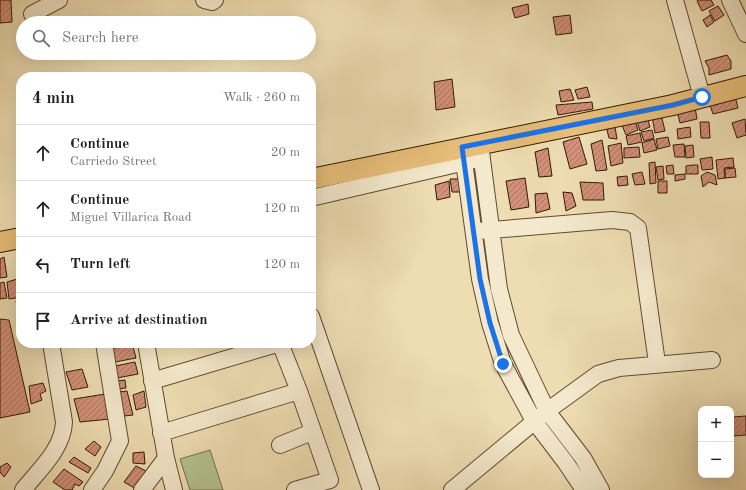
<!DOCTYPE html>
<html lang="en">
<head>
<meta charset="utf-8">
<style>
  :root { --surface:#fff; --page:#f2f2f2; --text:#222; --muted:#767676; --line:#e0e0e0 }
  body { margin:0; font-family:"Old Standard TT",serif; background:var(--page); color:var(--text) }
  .controls { position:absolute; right:12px; bottom:12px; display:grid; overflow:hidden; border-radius:8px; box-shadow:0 4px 16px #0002 }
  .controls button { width:36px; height:36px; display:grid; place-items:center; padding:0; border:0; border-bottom:1px solid var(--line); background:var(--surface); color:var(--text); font:20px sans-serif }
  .stop { position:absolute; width:12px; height:12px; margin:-9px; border:3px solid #1a73e8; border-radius:50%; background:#fff }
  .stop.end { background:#1a73e8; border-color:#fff; box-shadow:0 1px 4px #0008 }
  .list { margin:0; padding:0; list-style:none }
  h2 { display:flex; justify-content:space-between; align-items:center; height:52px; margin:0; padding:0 16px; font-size:17px }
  h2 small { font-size:13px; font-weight:400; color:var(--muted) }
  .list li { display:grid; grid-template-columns:26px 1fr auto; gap:12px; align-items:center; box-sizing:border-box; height:56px; padding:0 16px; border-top:1px solid var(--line) }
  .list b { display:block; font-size:15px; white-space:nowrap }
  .list p { margin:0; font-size:13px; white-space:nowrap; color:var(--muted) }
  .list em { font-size:13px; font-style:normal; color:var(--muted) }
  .icon { flex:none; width:22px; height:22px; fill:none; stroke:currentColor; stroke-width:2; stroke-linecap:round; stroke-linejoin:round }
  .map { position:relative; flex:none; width:746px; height:490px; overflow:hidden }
  .search { position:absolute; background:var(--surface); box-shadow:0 4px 16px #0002; left:16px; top:16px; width:300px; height:44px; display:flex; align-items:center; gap:10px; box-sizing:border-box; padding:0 14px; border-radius:22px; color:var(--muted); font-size:15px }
  .panel { position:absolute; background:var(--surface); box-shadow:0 4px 16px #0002; left:16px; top:72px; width:300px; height:276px; border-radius:16px }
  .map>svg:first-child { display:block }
  .pitch { fill:#b4c290; stroke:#736e4a }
  .building { fill:url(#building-hatch); stroke:#321903 }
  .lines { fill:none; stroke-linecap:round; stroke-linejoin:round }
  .minor-casing { stroke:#614a2f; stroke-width:18 }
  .major-casing { stroke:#321903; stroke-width:22 }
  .minor { stroke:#f4e9cd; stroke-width:16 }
  .major { stroke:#e7be79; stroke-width:20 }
  .route { stroke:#1a73e8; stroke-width:5 }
</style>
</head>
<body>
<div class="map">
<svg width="746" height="490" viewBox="0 0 746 490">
  <defs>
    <pattern id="building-hatch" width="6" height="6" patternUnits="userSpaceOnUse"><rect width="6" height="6" fill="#d3907a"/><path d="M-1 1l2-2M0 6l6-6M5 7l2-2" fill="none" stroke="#ac7562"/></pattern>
  </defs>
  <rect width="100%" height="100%" fill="#eeddb2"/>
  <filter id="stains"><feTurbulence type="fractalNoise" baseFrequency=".005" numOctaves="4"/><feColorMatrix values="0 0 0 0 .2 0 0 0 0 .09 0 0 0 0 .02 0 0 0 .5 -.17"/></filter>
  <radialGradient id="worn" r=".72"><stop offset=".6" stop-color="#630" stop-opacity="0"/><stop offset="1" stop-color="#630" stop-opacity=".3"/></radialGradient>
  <!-- pitch -->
  <path class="pitch" d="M210,450L223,490H190L180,459Z"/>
  <!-- building -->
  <path class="building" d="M0,0H11L12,22L0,23Z
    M699,0H711L714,5L702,11L697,1Z
    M528,4L529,14L515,18L512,8Z
    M718,6L724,15L715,21L709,11Z
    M570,15L572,33L556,35L553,17Z
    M710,15L714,22L707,27L703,20Z
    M727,55L731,61V69L709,75V68L705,61Z
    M452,79L455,107L436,110L434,82Z
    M587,87L590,97L578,99L575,90Z
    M570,89L574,100L561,102L559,91Z
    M735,96L738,108L713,114L709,102Z
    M592,102L593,109L558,115L556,105Z
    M695,107L697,119L680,123L677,111Z
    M661,114L665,131L655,133L652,116Z
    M647,117L650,127L640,131L637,121Z
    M745,119L746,135L737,138L732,123Z
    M635,121L638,130L626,135L622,125Z
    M700,122H709L710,138H701Z
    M606,126L615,127L617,139L609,138Z
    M690,127L691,137L678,139L677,129Z
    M652,130L654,138L644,141L641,132Z
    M640,133L642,142L628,145L626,136Z
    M579,137L587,164L570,169L563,142Z
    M668,137L670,146L658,149L656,139Z
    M654,139L657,150L644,153L642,143Z
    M602,140L607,170L596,171L591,144Z
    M621,143L623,163L611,166L608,146Z
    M684,144L685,157H675L673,145Z
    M693,145L694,157L686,158L685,146Z
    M639,147L640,157L624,158V148Z
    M548,148L552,176L539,177L535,152Z
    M712,157L713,169L702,170L700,159Z
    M733,158L734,167L724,168L725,178L718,179L716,160Z
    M655,162L656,183L650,184L649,163Z
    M673,165L674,174H667L666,166Z
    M692,165H698V174H686V166Z
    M663,166L664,179L658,180L656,167Z
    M735,168L736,177L725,178V169Z
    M642,172L645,184L635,185L632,174Z
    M707,172L715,175L717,185L709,182L703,187L701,176Z
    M685,174V179L675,181V175Z
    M627,176L628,185L618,186L617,177Z
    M525,178L529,207L511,210L506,181Z
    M450,179H458L461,192H452Z
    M449,181L450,197L437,200L435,185Z
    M658,181H667V193H658Z
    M580,182L603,183L604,200H583Z
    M563,192L572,193L576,206L566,211Z
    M547,193L550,209L536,213L535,194Z
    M4,257L7,277L0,278V259Z
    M21,278V297L9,299L7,282Z
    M4,282L7,298L0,299V283Z
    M21,300V317H20L16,301Z
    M0,319L9,320L30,412L0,418Z
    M132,343L136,358L115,362L112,349Z
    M135,362L138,374L117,378L115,366Z
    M82,369L88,387L72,390L66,372Z
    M125,380L126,388L117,389L116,381Z
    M43,383L46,391L40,394L42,400L31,404L29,386Z
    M127,391L133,415L124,416L118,392Z
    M144,391L146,407L136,410L133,395Z
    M105,394L110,419L80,422L74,399Z
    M746,416V435L733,436V417Z
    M94,441L101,447L95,456L85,449Z
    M144,452L145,464L133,463V453Z
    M74,457L91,468L88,473L69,462Z
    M7,463L11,467L4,477L0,472V467Z
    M136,466L148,472L136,489L124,482Z
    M64,469L83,482L79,486L75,484L72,490H65L53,482Z"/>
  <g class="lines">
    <!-- minor casing -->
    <g class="minor-casing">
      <path id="minor" d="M204,0L212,2L215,0
        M675,0L702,97
        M730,0L746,34
        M32,14L59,0
        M480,144L499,289L511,335L547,411L583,458L601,490
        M462,147L480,279L490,323L503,364L534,421L566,463L584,490
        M311,198L474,160
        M479,231L612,220L630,222L638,228L657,363
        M311,316L371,490
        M146,343L166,458L174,490
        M152,381L280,343L299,391
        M161,433L299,391L330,480L295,490
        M280,445L312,432
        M23,490C39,470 63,449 64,422L51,343
        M92,490L105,471L120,441L104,343
        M142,490L166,458
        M452,490L547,411L598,374L619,368L712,360"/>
    </g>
    <!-- major casing -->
    <g class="major-casing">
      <path id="major" d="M311,179L673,105L746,86
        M0,242L21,238"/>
    </g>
    <!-- minor -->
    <use href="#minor" class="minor"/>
    <!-- major -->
    <use href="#major" class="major"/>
  </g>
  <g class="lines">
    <!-- route -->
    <path class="route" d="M503,364L490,323L480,279L462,147L673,105L702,97"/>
  </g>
  <rect width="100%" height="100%" filter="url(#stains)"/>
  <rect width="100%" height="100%" fill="url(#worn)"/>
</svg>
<div class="controls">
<button>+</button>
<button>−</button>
</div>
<div class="stop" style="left:702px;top:97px"></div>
<div class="stop end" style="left:503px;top:364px"></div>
<div class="search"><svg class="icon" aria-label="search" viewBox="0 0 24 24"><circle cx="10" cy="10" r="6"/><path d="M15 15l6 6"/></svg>Search here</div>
<section class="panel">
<h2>4 min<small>Walk · 260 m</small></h2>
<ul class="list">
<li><svg class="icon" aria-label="ahead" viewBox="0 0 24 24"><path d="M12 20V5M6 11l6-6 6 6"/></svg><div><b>Continue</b><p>Carriedo Street</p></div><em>20 m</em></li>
<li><svg class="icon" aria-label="ahead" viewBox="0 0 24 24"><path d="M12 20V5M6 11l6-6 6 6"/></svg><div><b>Continue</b><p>Miguel Villarica Road</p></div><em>120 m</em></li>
<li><svg class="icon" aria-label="left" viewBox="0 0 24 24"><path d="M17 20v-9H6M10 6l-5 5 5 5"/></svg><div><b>Turn left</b></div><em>120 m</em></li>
<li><svg class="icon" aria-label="arrive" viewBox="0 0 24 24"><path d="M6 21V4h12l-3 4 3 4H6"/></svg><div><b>Arrive at destination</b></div></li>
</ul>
</section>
</div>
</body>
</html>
